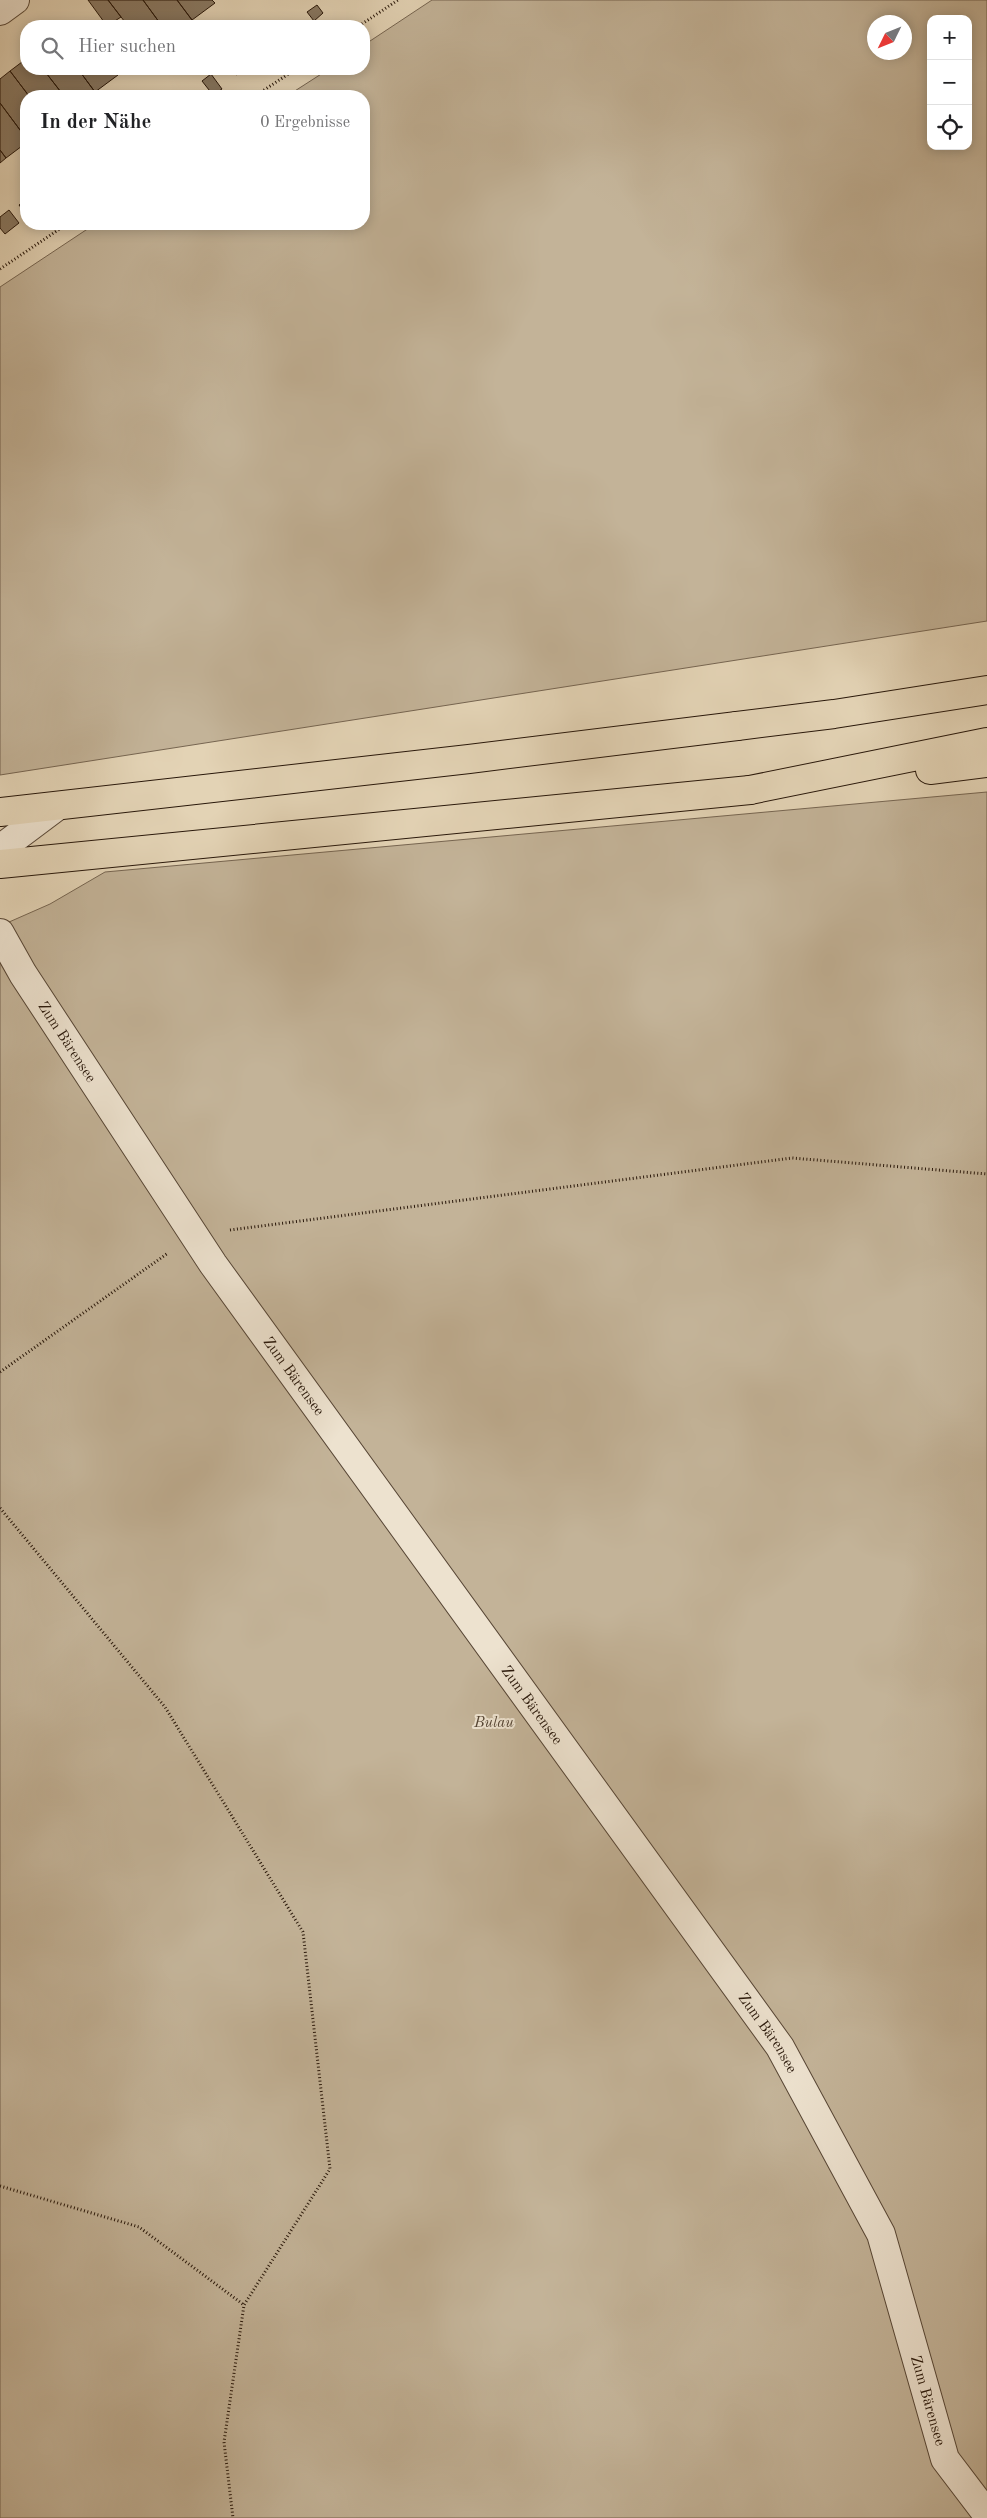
<!DOCTYPE html>
<html lang="de">
<head>
<meta charset="utf-8">
<style>
  :root { --surface:#fff; --page:#f6f6f6; --text:#202124; --muted:#757577; --line:#e0e0e0 }
  body { margin:0; font-family:"Old Standard TT",serif; background:var(--page); color:var(--text) }
  .controls { position:absolute; right:15px; top:15px; display:grid; overflow:hidden; border-radius:10px; box-shadow:0 2px 12px #0003 }
  .controls button { width:45px; height:45px; display:grid; place-items:center; padding:0; border:0; border-bottom:1px solid var(--line); background:var(--surface); color:var(--text); font:25px sans-serif }
  .compass { position:absolute; left:867px; top:15px; width:45px; height:45px; border-radius:50%; background:var(--surface); box-shadow:0 2px 12px #0003; rotate:227deg }
  .list { margin:0; padding:0; list-style:none }
  h2 { display:flex; justify-content:space-between; align-items:center; height:65px; margin:0; padding:0 20px; font-size:21px }
  h2 small { font-size:16px; font-weight:400; color:var(--muted) }
  .icon { flex:none; width:28px; height:28px; fill:none; stroke:currentColor; stroke-width:2; stroke-linecap:round; stroke-linejoin:round }
  .map { position:relative; flex:none; width:987px; height:2518px; overflow:hidden }
  .search { position:absolute; background:var(--surface); box-shadow:0 2px 12px #0003; left:20px; top:20px; width:350px; height:55px; display:flex; align-items:center; gap:12px; box-sizing:border-box; padding:0 18px; border-radius:20px; color:var(--muted); font-size:19px }
  .panel { position:absolute; background:var(--surface); box-shadow:0 2px 12px #0003; left:20px; top:90px; width:350px; height:140px; border-radius:20px }
  .map>svg:first-child { display:block }
  .green { fill:#c3b398; stroke:#766551; fill-rule:evenodd }
  .building { fill:#897963; stroke:#28170a }
  .lines { fill:none; stroke-linecap:round; stroke-linejoin:round }
  .minor-casing { stroke:#574635; stroke-width:30 }
  .major-casing { stroke:#28170a; stroke-width:30 }
  .highway-casing { stroke:#28170a; stroke-width:30 }
  .path { stroke:#28170a; stroke-width:3; stroke-dasharray:1 2.5; stroke-linecap:butt }
  .minor { stroke:#ede2cf; stroke-width:28 }
  .major { stroke:#e3d3b5; stroke-width:28 }
  .highway { stroke:#e3d3b5; stroke-width:28 }
  .labels { text-anchor:middle; stroke-width:4; stroke-linejoin:round; paint-order:stroke }
  .street-label { font-size:15px; fill:#28170a; stroke:#ede2cf }
  .park-label { font-size:15px; font-style:italic; fill:#564635; stroke:#ede2cf }
</style>
</head>
<body>
<div class="map">
<svg width="987" height="2518" viewBox="0 0 987 2518">
  <rect width="100%" height="100%" fill="#e3d3b5"/>
  <filter id="stains"><feTurbulence type="fractalNoise" baseFrequency=".004" numOctaves="4"/><feColorMatrix values="0 0 0 0 .2 0 0 0 0 .09 0 0 0 0 .02 0 0 0 .5 -.17"/></filter>
  <radialGradient id="worn" r=".72"><stop offset=".6" stop-color="#630" stop-opacity="0"/><stop offset="1" stop-color="#630" stop-opacity=".3"/></radialGradient>
  <!-- green -->
  <path class="green" d="M432,0H987V621L0,775V287L95,224H364V96H287L329,69H364V45ZM931,19H968V146H931ZM874,22H904V52H874Z
    M987,792V2518H0V926L50,904L105,872Z"/>
  <!-- building -->
  <path class="building" d="M88,0H108L121,17L107,26Z
    M108,0H143L162,26H128Z
    M143,0H177L192,20L184,26H162Z
    M177,0H212L215,3L192,20Z
    M317,5L323,13L314,21L307,12Z
    M26,59V69H43L64,96H29L10,71Z
    M43,69H78L95,92L89,96H64Z
    M78,69H113L118,75L95,92Z
    M231,69H243L244,70L236,75Z
    M10,71L29,96H26V138L0,103V79Z
    M211,74L222,89L213,95L202,81Z
    M0,103L26,138V143L6,158L0,150Z
    M0,150L6,158L0,163Z
    M26,200V214L19,205Z
    M9,210L19,223L5,234L0,228V217Z"/>
  <g class="lines">
    <!-- minor casing -->
    <g class="minor-casing">
      <g id="minor">
        <path d="M0,11L15,0"/>
        <path d="M0,849L56,807"/>
        <path id="s1" d="M0,933L23,974L213,1264L780,2047L881,2234L945,2459L983,2509L987,2510"/>
      </g>
    </g>
    <!-- major casing -->
    <g class="major-casing">
      <path id="major" d="M0,812L469,759L737,726
        M0,864L750,790"/>
    </g>
    <!-- highway casing -->
    <g class="highway-casing">
      <path id="highway" d="M737,726L834,714L987,690
        M930,770L987,763
        M750,790L987,742"/>
    </g>
    <!-- path -->
    <path class="path" d="M359,26L398,0
      M255,96L296,69
      M0,269L67,224
      M230,1230L792,1158L987,1174
      M0,1372L168,1253
      M0,1508L165,1707L303,1932L330,2169L244,2305L224,2442L233,2518
      M0,2186L139,2227L244,2305"/>
    <!-- minor -->
    <use href="#minor" class="minor"/>
    <!-- major -->
    <use href="#major" class="major"/>
    <!-- highway -->
    <use href="#highway" class="highway"/>
  </g>
  <g class="labels">
    <!-- street labels -->
    <g class="street-label">
      <text dy="5" stroke="none"><textPath href="#s1" startOffset="128">Zum Bärensee</textPath></text>
      <text dy="5" stroke="none"><textPath href="#s1" startOffset="532">Zum Bärensee</textPath></text>
      <text dy="5" stroke="none"><textPath href="#s1" startOffset="938">Zum Bärensee</textPath></text>
      <text dy="5" stroke="none"><textPath href="#s1" startOffset="1342">Zum Bärensee</textPath></text>
      <text dy="5" stroke="none"><textPath href="#s1" startOffset="1746">Zum Bärensee</textPath></text>
    </g>
    <!-- park labels -->
    <g class="park-label">
      <text x="494" y="1727">Bulau</text>
    </g>
  </g>
  <rect width="100%" height="100%" filter="url(#stains)"/>
  <rect width="100%" height="100%" fill="url(#worn)"/>
</svg>
<div class="controls">
<button>+</button>
<button>−</button>
<button><svg class="icon" aria-label="locate" viewBox="0 0 24 24"><circle cx="12" cy="12" r="6"/><path d="M12 2v4M12 18v4M2 12h4M18 12h4"/></svg></button>
</div>
<svg class="compass" viewBox="-18 -18 36 36"><path d="M0-13l5 13h-10z" fill="#e53935"/><path d="M0 13l5-13h-10z" fill="#757577"/></svg>
<div class="search"><svg class="icon" aria-label="search" viewBox="0 0 24 24"><circle cx="10" cy="10" r="6"/><path d="M15 15l6 6"/></svg>Hier suchen</div>
<section class="panel">
<h2>In der Nähe<small>0 Ergebnisse</small></h2>
<ul class="list">
</ul>
</section>
</div>
</body>
</html>
